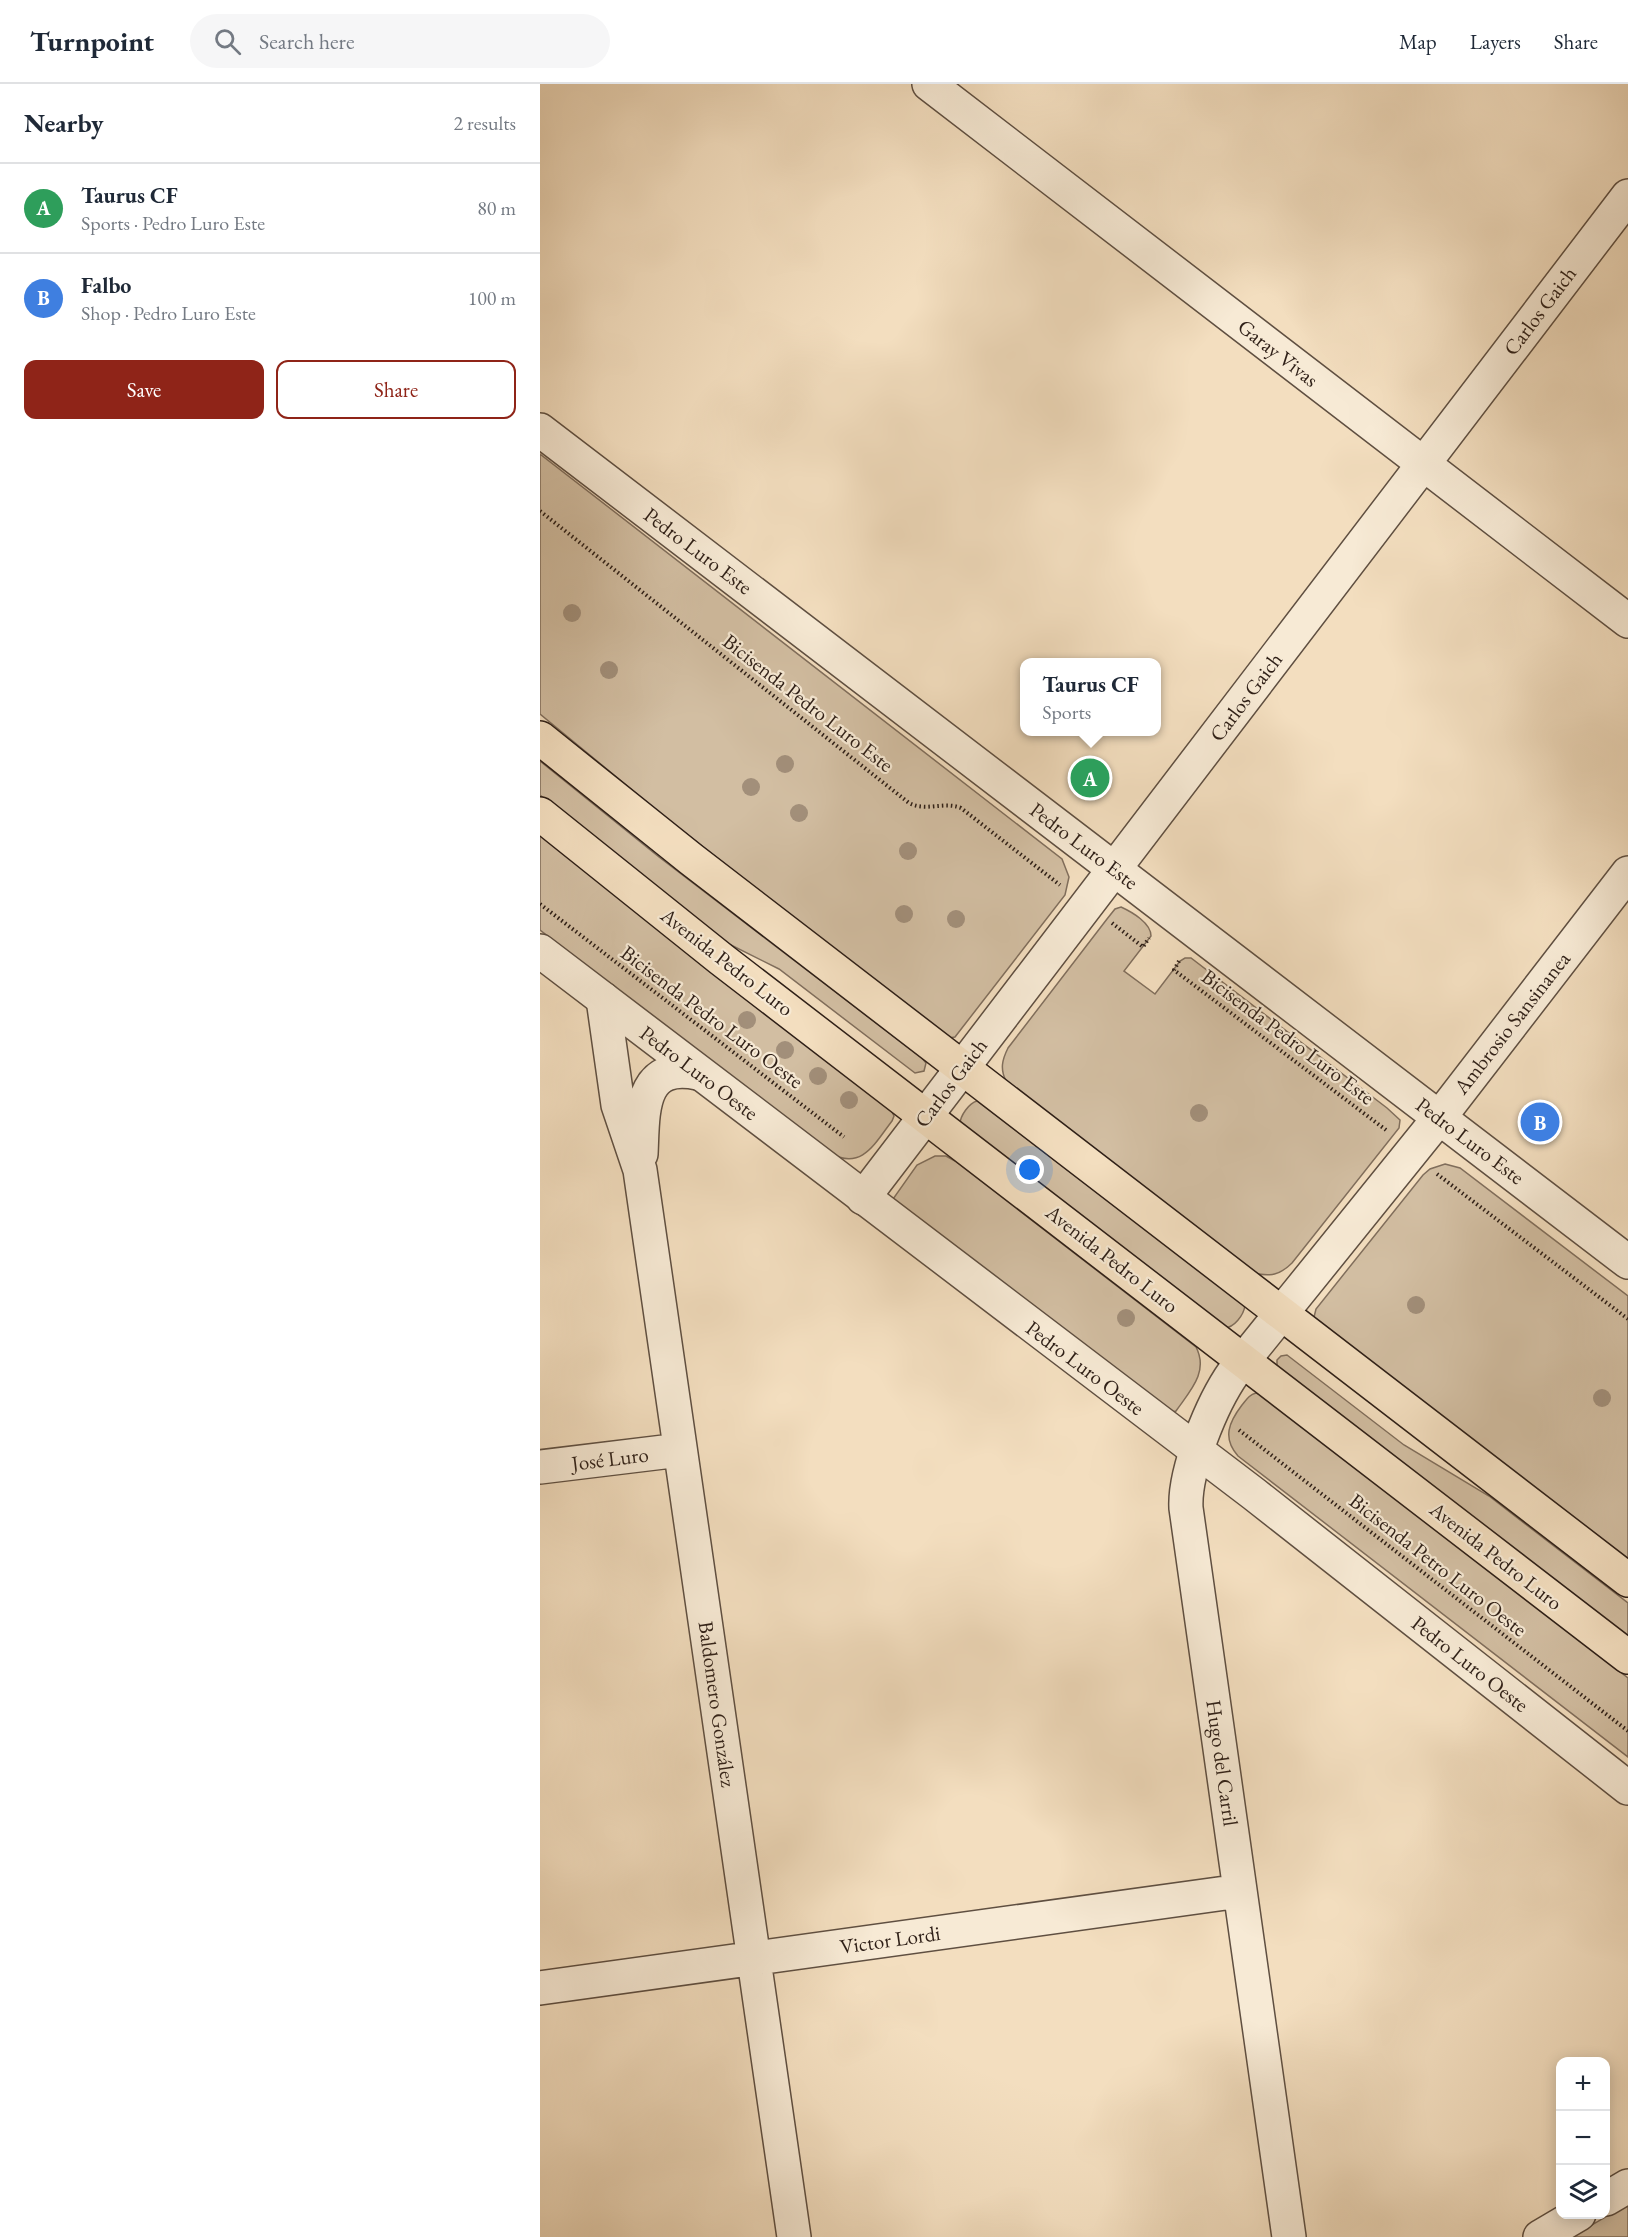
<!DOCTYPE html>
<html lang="en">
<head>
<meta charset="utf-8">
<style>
  :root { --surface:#fff; --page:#f6f6f7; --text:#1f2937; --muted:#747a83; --line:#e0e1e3; --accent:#8f2418 }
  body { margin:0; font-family:"EB Garamond",serif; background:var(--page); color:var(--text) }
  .controls { position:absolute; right:18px; bottom:18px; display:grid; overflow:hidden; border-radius:12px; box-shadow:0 3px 15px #0003 }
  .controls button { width:54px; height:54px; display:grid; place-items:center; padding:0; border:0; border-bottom:2px solid var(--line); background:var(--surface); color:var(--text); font:30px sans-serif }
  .you { position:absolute; left:490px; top:1086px; width:21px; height:21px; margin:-15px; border:4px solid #fff; border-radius:50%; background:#1a73e8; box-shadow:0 0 0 9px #1a73e833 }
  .badge { display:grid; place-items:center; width:39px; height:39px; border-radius:50%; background:var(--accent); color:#fff; font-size:20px; font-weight:700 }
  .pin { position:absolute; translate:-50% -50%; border:3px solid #fff; box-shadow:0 2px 6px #0006 }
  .popup { position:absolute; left:480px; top:574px; width:141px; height:78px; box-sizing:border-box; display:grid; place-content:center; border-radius:12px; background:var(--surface); filter:drop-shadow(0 2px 4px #0005); font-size:20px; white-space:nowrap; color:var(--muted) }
  .popup b { font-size:22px; color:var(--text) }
  .popup::after { content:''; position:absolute; left:50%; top:100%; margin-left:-12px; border:12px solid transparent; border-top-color:var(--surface) }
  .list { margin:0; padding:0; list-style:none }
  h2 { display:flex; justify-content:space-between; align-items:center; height:78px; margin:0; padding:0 24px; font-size:26px }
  h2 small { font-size:20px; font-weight:400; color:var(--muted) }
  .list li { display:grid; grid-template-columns:39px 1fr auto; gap:18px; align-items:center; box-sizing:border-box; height:90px; padding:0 24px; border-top:2px solid var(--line) }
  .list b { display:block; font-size:22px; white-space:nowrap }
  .list p { margin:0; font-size:20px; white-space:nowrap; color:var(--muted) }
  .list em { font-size:20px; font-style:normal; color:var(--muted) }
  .actions { display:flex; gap:12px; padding:18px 24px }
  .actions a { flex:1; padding:14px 0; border:2px solid var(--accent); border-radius:12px; text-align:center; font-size:21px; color:var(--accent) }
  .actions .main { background:var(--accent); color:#fff }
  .icon { flex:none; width:33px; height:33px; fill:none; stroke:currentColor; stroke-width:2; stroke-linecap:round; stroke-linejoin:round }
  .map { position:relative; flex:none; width:1088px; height:2153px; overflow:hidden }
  header { display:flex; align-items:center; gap:36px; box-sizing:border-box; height:84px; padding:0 30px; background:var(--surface); border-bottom:2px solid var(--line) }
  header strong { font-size:28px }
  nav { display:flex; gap:33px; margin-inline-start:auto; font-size:21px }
  .search { width:420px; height:54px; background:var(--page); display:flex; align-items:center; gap:15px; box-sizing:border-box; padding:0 21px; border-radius:33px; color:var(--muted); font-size:22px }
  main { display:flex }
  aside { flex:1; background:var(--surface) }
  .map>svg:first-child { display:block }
  .green { fill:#d2bea2; stroke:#806e5c; stroke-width:1.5 }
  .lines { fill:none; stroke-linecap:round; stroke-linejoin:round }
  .minor-casing { stroke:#5f4f41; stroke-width:36 }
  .tertiary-casing { stroke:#5f4f41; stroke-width:36 }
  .primary-casing { stroke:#2e1f17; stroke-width:36 }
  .path { stroke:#2e1f17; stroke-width:4; stroke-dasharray:1.5 3; stroke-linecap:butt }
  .minor { stroke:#f7ead5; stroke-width:33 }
  .tertiary { stroke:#f7ead5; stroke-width:33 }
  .primary { stroke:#f3debf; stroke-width:33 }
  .tree { fill:#a28f7a }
  .labels { text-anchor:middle; stroke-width:4.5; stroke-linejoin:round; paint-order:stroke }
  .street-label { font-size:21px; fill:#2e1f17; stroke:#f7ead5 }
</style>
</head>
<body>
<header>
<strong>Turnpoint</strong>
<div class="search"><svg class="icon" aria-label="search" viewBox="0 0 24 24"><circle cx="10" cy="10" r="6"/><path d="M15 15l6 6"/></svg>Search here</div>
<nav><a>Map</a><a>Layers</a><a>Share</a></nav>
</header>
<main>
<aside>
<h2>Nearby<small>2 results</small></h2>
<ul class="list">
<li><span class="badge" style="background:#2e9e5b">A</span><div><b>Taurus CF</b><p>Sports · Pedro Luro Este</p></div><em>80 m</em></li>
<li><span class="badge" style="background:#3f7fe0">B</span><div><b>Falbo</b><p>Shop · Pedro Luro Este</p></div><em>100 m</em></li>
</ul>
<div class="actions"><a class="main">Save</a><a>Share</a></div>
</aside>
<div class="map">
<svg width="1088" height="2153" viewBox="0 0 1088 2153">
  <rect width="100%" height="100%" fill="#f3debf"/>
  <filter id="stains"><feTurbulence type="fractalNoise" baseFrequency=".00333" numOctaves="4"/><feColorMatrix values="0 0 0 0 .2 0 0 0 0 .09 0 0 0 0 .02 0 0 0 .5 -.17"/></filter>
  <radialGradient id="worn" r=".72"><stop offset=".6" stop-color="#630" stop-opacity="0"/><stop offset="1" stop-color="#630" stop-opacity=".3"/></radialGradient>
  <!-- green -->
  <path class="green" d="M0,370L522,775L529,793L525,811L415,953L409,954L398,947L120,729L0,630Z
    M0,677L119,773L382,974L386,979L384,987L375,989L239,885L187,859L119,807L0,711Z
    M0,751L350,1024L354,1032L352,1037C335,1059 322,1087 290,1069L0,846Z
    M581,823C592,828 611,839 611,852L584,887L615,910L640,877L645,874H651L847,1024L860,1036L859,1044L752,1179C740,1191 730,1193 714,1189L466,997C460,985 462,976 468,964L567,835L575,825Z
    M437,1017L705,1221C704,1231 694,1244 684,1244L420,1040C420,1032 429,1019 437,1017Z
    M395,1072H406L415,1077L656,1263C669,1288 650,1307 636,1327L633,1328L353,1115L377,1081Z
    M905,1080L920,1084L1088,1212V1475L778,1238L774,1233L776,1225L883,1091L890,1085Z
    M747,1271L864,1361L949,1412L1088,1519V1555L737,1285V1276L741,1272Z
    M716,1309L722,1311L1088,1594V1673L698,1372C682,1354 689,1338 702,1321C707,1315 709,1311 716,1309Z
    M1088,2120V2153H1031Z"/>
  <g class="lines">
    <!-- minor casing -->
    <g class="minor-casing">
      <path id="minor" d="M389,0L1088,537
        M63,915L78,1021L100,1086L254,2153
        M101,1070C103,1029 99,977 158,989
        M323,1114L1088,112
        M0,1383L140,1366
        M0,1904L700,1807
        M749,2153L646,1424C644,1387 672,1319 694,1288L899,1034L1088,789"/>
    </g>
    <!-- tertiary casing -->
    <g class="tertiary-casing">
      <path id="tertiary" d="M0,346L1088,1178
        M0,867L714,1410L1088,1704
        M1066,2115L1088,2102
        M1000,2153L1039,2130"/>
    </g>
    <!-- primary casing -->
    <g class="primary-casing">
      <path id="primary" d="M0,654L151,775L1088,1496
        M0,730L181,875L1088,1573"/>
    </g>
    <!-- path -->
    <path class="path" d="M0,427L369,719C386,728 403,717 421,724L520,801
      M0,820L304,1053
      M572,839L603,863L609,854
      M639,877L634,886L846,1046
      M897,1090L1088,1235
      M699,1346L1088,1647"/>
    <!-- minor -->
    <use href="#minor" class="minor"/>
    <!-- tertiary -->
    <use href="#tertiary" class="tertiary"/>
    <!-- primary -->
    <use href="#primary" class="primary"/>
  </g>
  <!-- trees -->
  <g class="tree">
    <circle cx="32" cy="529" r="9"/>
    <circle cx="69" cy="586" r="9"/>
    <circle cx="245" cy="680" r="9"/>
    <circle cx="211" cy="703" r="9"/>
    <circle cx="259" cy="729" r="9"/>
    <circle cx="368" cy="767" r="9"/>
    <circle cx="364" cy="830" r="9"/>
    <circle cx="416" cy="835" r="9"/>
    <circle cx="207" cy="936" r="9"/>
    <circle cx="245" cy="966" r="9"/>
    <circle cx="278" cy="992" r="9"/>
    <circle cx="309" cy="1016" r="9"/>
    <circle cx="659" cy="1029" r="9"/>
    <circle cx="876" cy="1221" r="9"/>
    <circle cx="586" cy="1234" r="9"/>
    <circle cx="1062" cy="1314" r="9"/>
  </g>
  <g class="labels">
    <!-- street labels -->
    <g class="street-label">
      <text transform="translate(1000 227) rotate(-53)" y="7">Carlos Gaich</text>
      <text transform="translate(738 269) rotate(38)" y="7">Garay Vivas</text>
      <text transform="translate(158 467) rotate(37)" y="7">Pedro Luro Este</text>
      <text transform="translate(706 613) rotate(-53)" y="7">Carlos Gaich</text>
      <text transform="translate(268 619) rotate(38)" y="7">Bicisenda Pedro Luro Este</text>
      <text transform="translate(544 762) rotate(37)" y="7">Pedro Luro Este</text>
      <text transform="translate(187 878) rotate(38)" y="7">Avenida Pedro Luro</text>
      <text transform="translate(172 933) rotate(37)" y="7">Bicisenda Pedro Luro Oeste</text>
      <text transform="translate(972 939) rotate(-52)" y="7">Ambrosio Sansinanea</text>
      <text transform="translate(748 953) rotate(37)" y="7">Bicisenda Pedro Luro Este</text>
      <text transform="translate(159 989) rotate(37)" y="7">Pedro Luro Oeste</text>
      <text transform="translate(411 999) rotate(-53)" y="7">Carlos Gaich</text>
      <text transform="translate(930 1057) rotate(37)" y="7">Pedro Luro Este</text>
      <text transform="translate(572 1175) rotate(38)" y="7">Avenida Pedro Luro</text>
      <text transform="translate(545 1284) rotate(37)" y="7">Pedro Luro Oeste</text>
      <text transform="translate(70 1375) rotate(-7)" y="7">José Luro</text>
      <text transform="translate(956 1472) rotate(38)" y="7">Avenida Pedro Luro</text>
      <text transform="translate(898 1481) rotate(38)" y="7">Bicisenda Petro Luro Oeste</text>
      <text transform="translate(930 1580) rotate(38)" y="7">Pedro Luro Oeste</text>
      <text transform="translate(177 1620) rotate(82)" y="7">Baldomero González</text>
      <text transform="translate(682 1679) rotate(82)" y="7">Hugo del Carril</text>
      <text transform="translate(350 1856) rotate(-8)" y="7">Victor Lordi</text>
    </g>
  </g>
  <rect width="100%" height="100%" filter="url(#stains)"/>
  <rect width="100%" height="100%" fill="url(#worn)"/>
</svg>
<div class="controls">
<button>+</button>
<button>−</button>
<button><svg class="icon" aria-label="layers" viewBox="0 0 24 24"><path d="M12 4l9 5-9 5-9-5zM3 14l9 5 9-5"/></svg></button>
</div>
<div class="you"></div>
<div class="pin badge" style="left:550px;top:694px;background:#2e9e5b">A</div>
<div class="popup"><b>Taurus CF</b>Sports</div>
<div class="pin badge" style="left:1000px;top:1038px;background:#3f7fe0">B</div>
</div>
</main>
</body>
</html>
